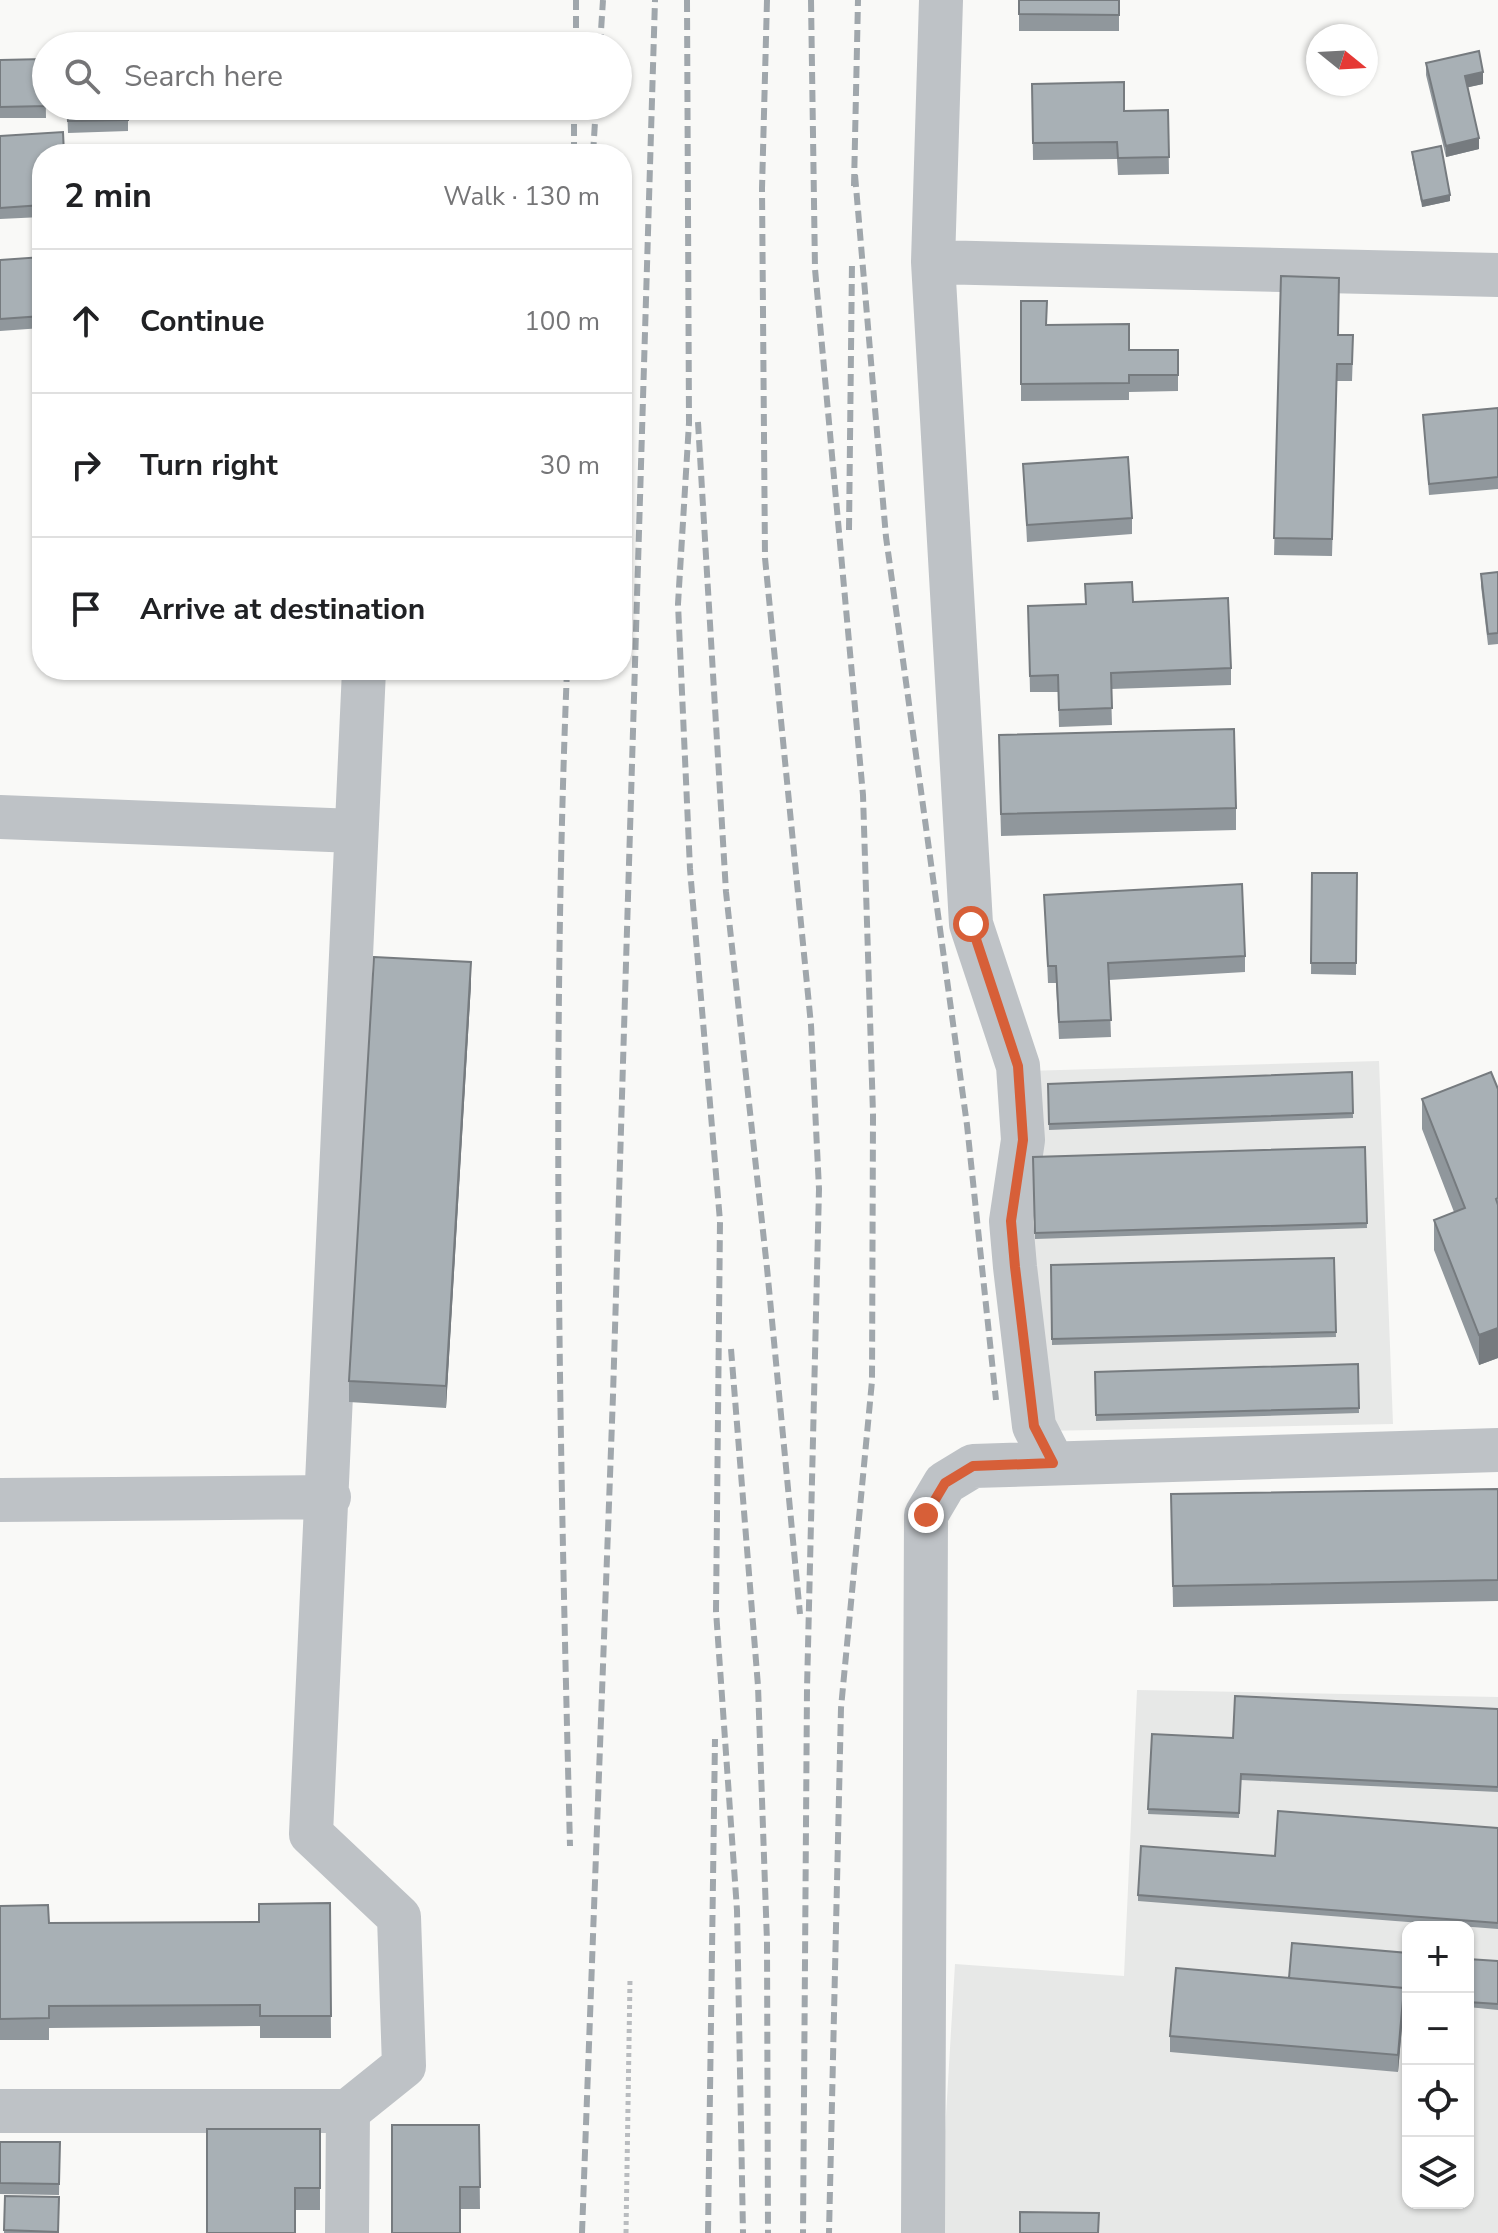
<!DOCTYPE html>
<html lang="en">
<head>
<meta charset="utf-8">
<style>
  :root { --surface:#fff; --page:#f2f2f2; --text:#202124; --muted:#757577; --line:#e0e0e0 }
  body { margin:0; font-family:"Nunito Sans",sans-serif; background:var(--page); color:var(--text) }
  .controls { position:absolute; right:24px; bottom:24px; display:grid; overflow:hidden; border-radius:16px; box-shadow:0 2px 6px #0004 }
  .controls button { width:72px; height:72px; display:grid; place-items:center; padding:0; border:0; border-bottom:2px solid var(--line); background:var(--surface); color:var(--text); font:40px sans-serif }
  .compass { position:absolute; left:1306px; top:24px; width:72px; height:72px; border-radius:50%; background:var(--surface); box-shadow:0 2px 6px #0004; rotate:108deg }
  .stop { position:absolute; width:24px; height:24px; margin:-18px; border:6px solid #d75f38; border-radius:50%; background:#fff }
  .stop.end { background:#d75f38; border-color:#fff; box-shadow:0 2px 8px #0008 }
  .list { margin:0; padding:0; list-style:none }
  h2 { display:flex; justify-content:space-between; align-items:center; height:104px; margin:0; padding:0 32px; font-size:34px }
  h2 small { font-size:26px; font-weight:400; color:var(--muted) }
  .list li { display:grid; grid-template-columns:52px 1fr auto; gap:24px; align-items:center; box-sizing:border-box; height:144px; padding:0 32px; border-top:2px solid var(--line) }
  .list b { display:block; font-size:30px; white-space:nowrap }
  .list em { font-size:26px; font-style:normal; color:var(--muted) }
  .icon { flex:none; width:44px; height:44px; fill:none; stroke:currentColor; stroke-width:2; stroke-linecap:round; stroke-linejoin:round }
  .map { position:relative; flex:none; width:1498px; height:2233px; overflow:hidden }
  .search { position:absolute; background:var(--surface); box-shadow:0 2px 6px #0004; left:32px; top:32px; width:600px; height:88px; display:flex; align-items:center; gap:20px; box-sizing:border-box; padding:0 28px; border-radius:44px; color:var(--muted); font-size:30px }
  .panel { position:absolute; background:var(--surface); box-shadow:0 2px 6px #0004; left:32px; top:144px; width:600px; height:536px; border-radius:32px }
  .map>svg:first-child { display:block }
  .built { fill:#e7e8e7; fill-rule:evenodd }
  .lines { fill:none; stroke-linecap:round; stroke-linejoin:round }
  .path { stroke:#b9bcbf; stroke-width:5; stroke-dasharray:4 4; stroke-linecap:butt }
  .minor { stroke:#bec2c6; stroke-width:44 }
  .rail { stroke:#a0a7ac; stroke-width:6; stroke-dasharray:12 6; stroke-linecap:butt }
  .wall { fill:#90979c }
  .shaded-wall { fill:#767b7f }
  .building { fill:#a8b0b5; stroke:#767b7f; stroke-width:2 }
  .route { stroke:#d75f38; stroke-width:10 }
</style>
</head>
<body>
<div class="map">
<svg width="1498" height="2233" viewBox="0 0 1498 2233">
  <rect width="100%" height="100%" fill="#f9f9f7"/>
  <!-- built -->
  <path class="built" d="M1379,1061L1393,1424L1043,1431L1025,1071Z
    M1137,1690L1498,1697V2233H939L955,1964L1124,1976ZM1408,1927H1468V2203H1408Z"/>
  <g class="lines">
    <!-- path -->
    <path class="path" d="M626,2233L630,1979"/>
    <!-- minor -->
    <path class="minor" d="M941,0L933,262L971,924L1018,1066L1023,1140L1011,1221L1015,1267L1034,1426L1053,1463
      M933,262L1498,275
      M0,817L355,831
      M0,1500L329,1497
      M0,2111H348
      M348,2111L404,2066L399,1917L311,1834L364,670
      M347,2233L348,2111
      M923,2233L926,1515L945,1483L973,1466L1498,1450"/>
    <!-- rail -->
    <path class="rail" d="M687,0L689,423L678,604L690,869L720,1221L716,1611L737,1910L743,2233
      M767,0L762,189L765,558L811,1025L819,1189L807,1689L803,2233
      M811,0L815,269L863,795L873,1114L872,1381L841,1708L829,2233
      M576,46V0
      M600,46L603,0
      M574,154V106
      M593,154L596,106
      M855,175L886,537L967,1125L996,1400
      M854,186L858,0
      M698,422L726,892L767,1268L800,1614
      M849,530L852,262
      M567,670C551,1062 560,1454 570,1846
      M731,1349L758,1686L767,1942L768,2233
      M582,2233L613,1395L655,0
      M708,2233L715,1739"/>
  </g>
  <!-- wall -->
  <path class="wall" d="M1019,0H1119V31H1019Z
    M45,59L46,118H0V60Z
    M1426,63L1483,84L1468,87L1479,149L1446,157L1426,75Z
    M1032,84L1124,111L1168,110L1169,174L1118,175L1117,159L1033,160Z
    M67,106L128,120V131L68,133Z
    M0,136L42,154V217L0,219Z
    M1412,152L1450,201L1422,207L1412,157Z
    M42,257V328L0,331V260Z
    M1281,276L1353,352L1352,381H1337L1332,556L1274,555Z
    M1021,301L1047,325L1129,350H1178V391L1129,392V400L1021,401Z
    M1498,408V489L1429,495L1423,415Z
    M1023,464L1132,518V534L1027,542Z
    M1498,572V644L1488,645L1481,586V574Z
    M1133,602L1231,668V685L1111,689L1112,725L1059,727L1058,692H1030L1028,606Z
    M999,757L1236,808V830L1001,836Z
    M1312,873H1357L1356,975L1311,974Z
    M1044,895L1245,956V972L1109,980L1111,1037L1059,1039L1056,983H1048Z
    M471,984L446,1408L349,1402V1381Z
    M1352,1072L1353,1118L1049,1130L1048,1084Z
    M1498,1089V1358L1479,1365L1434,1250V1220L1454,1212L1422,1129V1099Z
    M1365,1147L1367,1228L1035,1239L1033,1157Z
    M1334,1258L1336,1337L1052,1345L1051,1265Z
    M1358,1364L1359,1413L1096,1421L1095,1372Z
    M1498,1489V1601L1173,1607L1171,1494Z
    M1498,1709V1792L1241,1780L1239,1818L1148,1814L1152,1734L1233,1738Z
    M1498,1828V1929L1138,1901V1895L1275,1856Z
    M330,1903L331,2038H260V2026L49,2028V2040H0V1906L49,1923L259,1922Z
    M1408,1953V2002H1404L1398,2072L1170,2052V2036L1289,1978Z
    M1468,1959L1498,1961V2010L1468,2007Z
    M392,2125H479L480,2209H460Z
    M207,2129H320V2210H295Z
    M0,2142H60L59,2195L0,2194Z
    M59,2197L58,2233H4V2230Z"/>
  <!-- shaded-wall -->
  <path class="shaded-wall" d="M1483,72V84L1465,88V76Z
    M1479,138V149L1446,157V146Z
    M1450,195V201L1422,207V201Z
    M471,962V984L446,1408V1386Z
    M1498,1328V1358L1479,1365V1335Z
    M1404,1988V2005L1398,2072V2055Z"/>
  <!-- building -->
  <path class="building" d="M1019,0H1119V15L1019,14Z
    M1479,51L1483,72L1465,76L1479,138L1446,146L1426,63Z
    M45,59L46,106L0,107V60Z
    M1124,82V111L1168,110L1169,157L1118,158L1117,142L1033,143L1032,84Z
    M67,106H128V120L68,121Z
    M63,132L64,154H42V205L0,208V136Z
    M1441,146L1450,195L1422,201L1412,152Z
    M42,257V316L0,319V260Z
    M1281,276L1339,278L1338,335H1353L1352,364H1337L1332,539L1274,538Z
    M1021,301H1047L1046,325L1129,324V350H1178V375H1129V383L1021,384Z
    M1498,408V477L1429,484L1423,415Z
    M1128,457L1132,518L1027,525L1023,464Z
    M1498,572V633L1488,634L1481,574Z
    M1132,582L1133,602L1228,598L1231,668L1111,673L1112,708L1059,710L1058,675L1030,676L1028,606L1086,604L1085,584Z
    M1234,729L1236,808L1001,814L999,735Z
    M1312,873H1357L1356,963H1311Z
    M1242,884L1245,956L1108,963L1111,1020L1059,1022L1056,966H1048L1044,895Z
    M374,957L471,962L446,1386L349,1381Z
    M1352,1072L1353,1113L1049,1124L1048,1084Z
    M1491,1072L1498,1089V1198L1496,1199L1498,1205V1328L1479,1335L1434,1220L1465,1208L1422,1099Z
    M1365,1147L1367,1223L1035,1233L1033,1157Z
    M1334,1258L1336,1332L1052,1339L1051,1265Z
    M1358,1364L1359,1408L1096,1415L1095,1372Z
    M1498,1489V1580L1173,1586L1171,1494Z
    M1235,1696L1498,1709V1787L1241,1774L1239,1813L1148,1809L1152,1734L1233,1738Z
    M1278,1811L1498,1828V1923L1138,1895L1141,1846L1275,1856Z
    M330,1903L331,2016H260V2005L49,2006V2018L0,2019V1906L48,1905L49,1923L259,1922V1904Z
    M1292,1943L1408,1953V1996H1404V1988L1289,1978Z
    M1468,1959L1498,1961V2004L1468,2002Z
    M1176,1968L1404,1988L1398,2055L1170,2036Z
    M392,2125H479L480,2187H460V2233H392Z
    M207,2129H320V2188H295V2233H207Z
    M0,2142H60L59,2184L0,2183Z
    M5,2196L59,2197L58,2232L4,2230Z
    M1020,2212L1099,2213L1098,2233H1020Z"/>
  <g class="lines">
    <!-- route -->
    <path class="route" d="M926,1515L945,1483L973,1466L1053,1463L1034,1426L1015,1267L1011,1221L1023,1140L1018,1066L971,924"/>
  </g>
</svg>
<div class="controls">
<button>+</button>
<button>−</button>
<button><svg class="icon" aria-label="locate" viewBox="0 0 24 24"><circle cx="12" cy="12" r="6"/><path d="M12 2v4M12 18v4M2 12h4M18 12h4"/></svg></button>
<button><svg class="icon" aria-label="layers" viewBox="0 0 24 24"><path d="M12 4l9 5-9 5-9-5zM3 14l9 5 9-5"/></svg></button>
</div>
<svg class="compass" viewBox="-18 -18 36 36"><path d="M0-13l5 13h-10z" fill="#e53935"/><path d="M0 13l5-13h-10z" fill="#757577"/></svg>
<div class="stop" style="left:971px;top:924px"></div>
<div class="stop end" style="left:926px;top:1515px"></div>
<div class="search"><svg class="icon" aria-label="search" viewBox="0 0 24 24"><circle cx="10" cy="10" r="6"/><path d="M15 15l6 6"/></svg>Search here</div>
<section class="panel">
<h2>2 min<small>Walk · 130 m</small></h2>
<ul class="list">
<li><svg class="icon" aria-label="ahead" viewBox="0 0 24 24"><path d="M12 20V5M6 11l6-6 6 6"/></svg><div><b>Continue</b></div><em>100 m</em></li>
<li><svg class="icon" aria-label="right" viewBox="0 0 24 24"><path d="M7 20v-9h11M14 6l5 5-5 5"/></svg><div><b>Turn right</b></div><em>30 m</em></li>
<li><svg class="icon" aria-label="arrive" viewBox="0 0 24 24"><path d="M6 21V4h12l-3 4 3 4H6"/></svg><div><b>Arrive at destination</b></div></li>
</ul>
</section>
</div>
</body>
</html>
